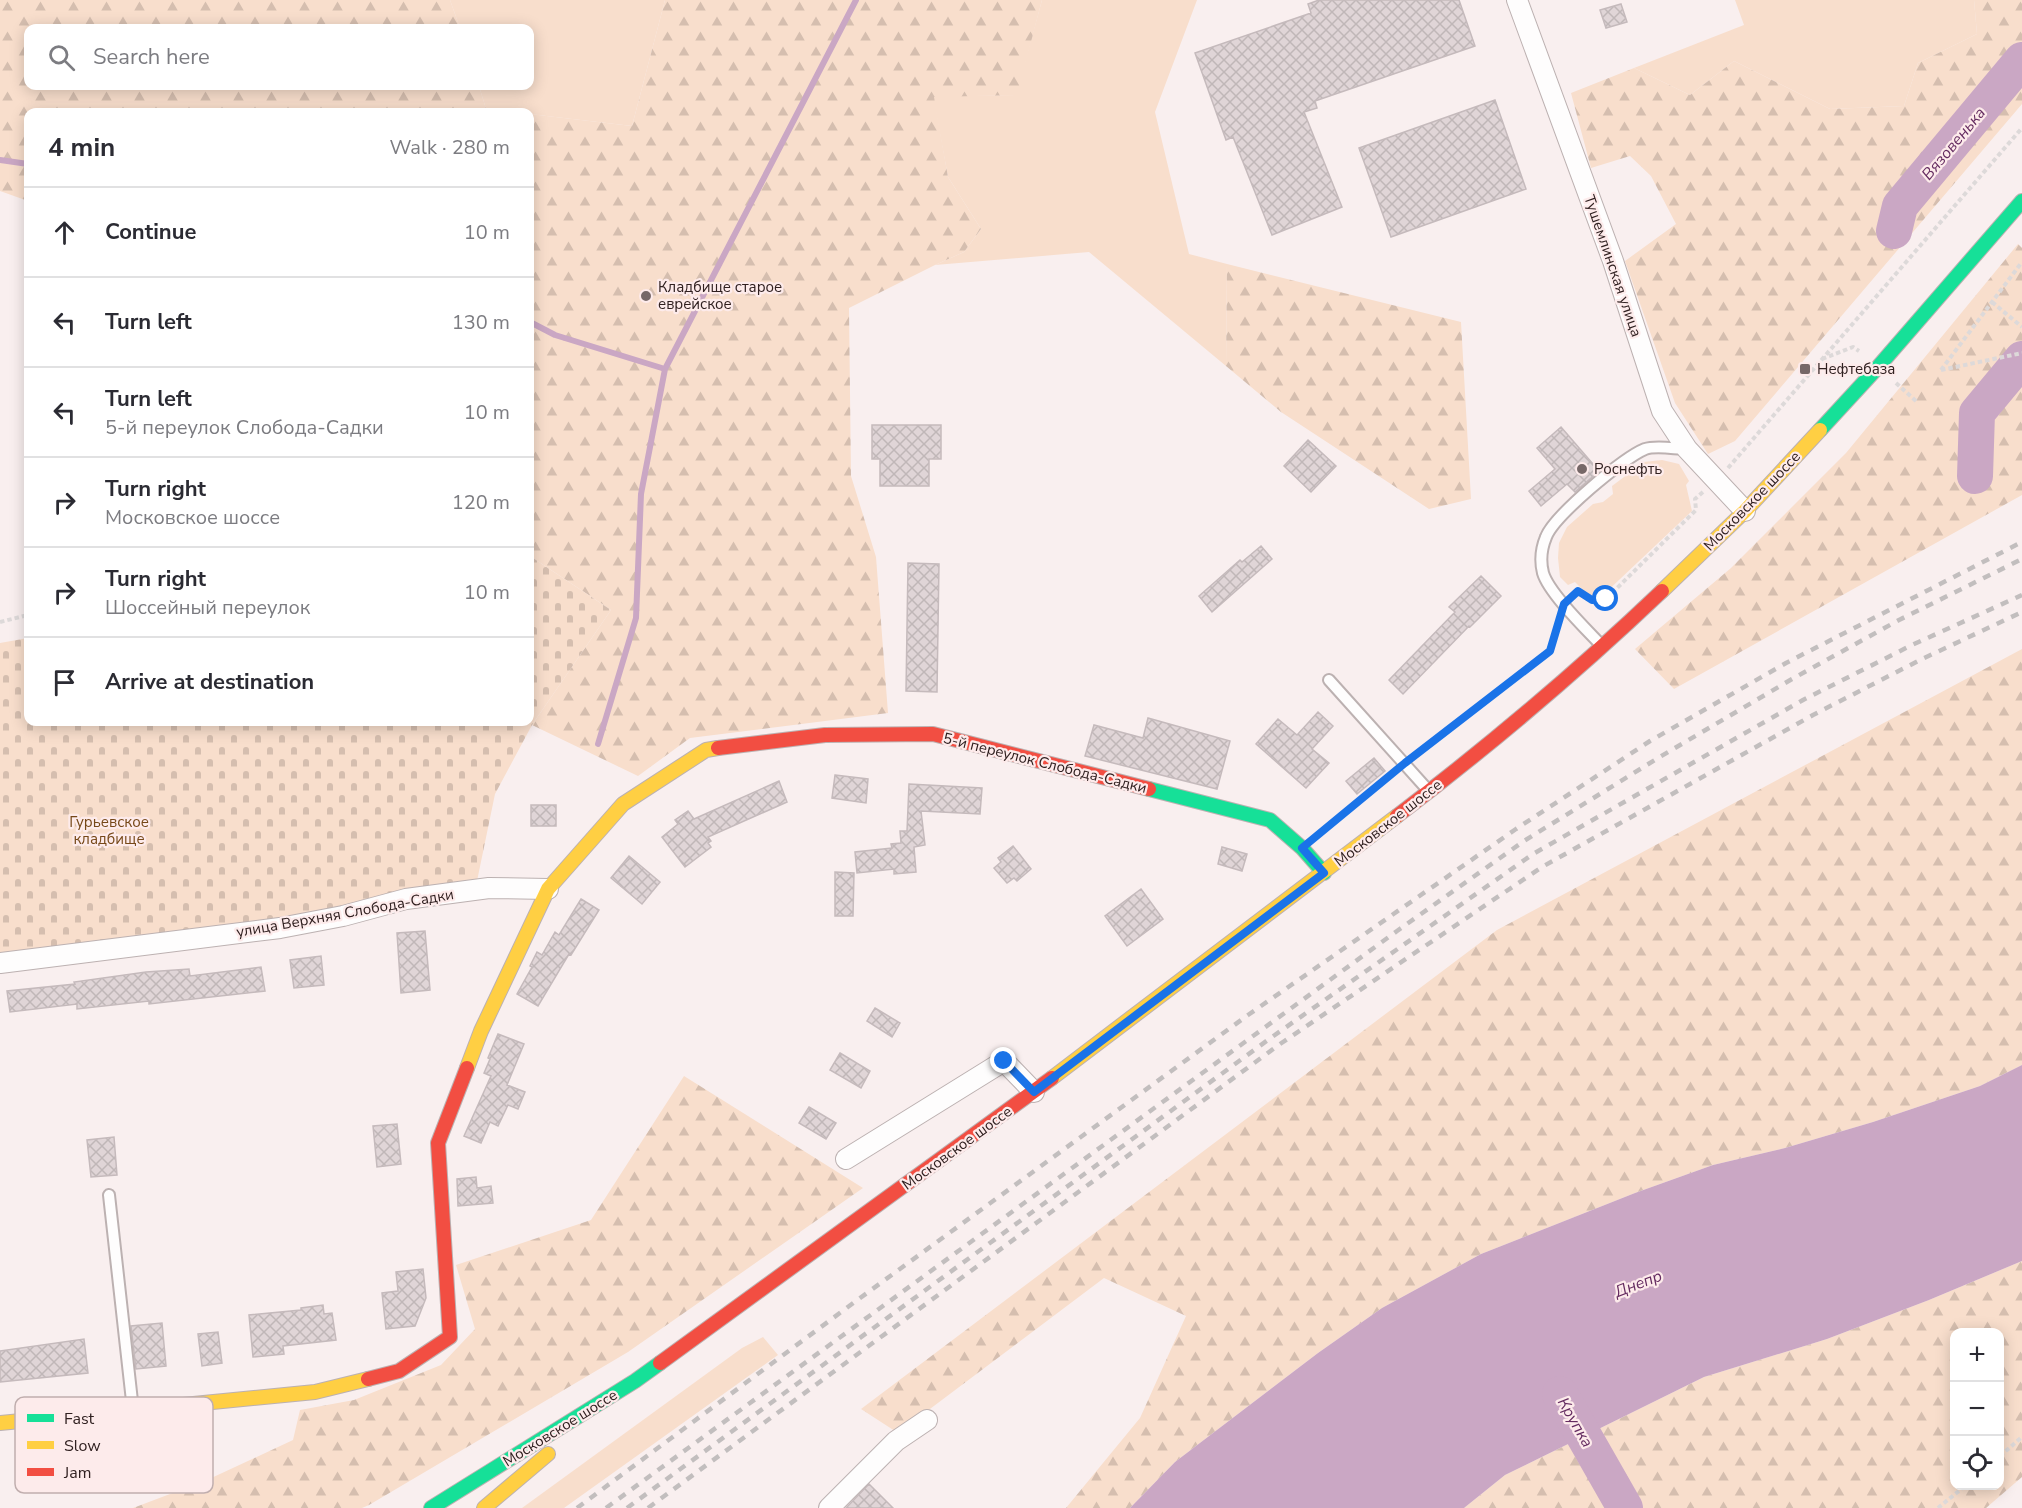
<!DOCTYPE html>
<html lang="en">
<head>
<meta charset="utf-8">
<style>
  :root { --surface:#fff; --page:#f7f7f7; --text:#2b2b33; --muted:#7c7c81; --line:#e1e1e2 }
  body { margin:0; font-family:"Nunito Sans",sans-serif; background:var(--page); color:var(--text) }
  .controls { position:absolute; right:18px; bottom:18px; display:grid; overflow:hidden; border-radius:12px; box-shadow:0 3px 15px #0003 }
  .controls button { width:54px; height:54px; display:grid; place-items:center; padding:0; border:0; border-bottom:2px solid var(--line); background:var(--surface); color:var(--text); font:30px sans-serif }
  .stop { position:absolute; width:18px; height:18px; margin:-14px; border:4px solid #1a73e8; border-radius:50%; background:#fff }
  .stop.end { background:#1a73e8; border-color:#fff; box-shadow:0 2px 6px #0008 }
  .list { margin:0; padding:0; list-style:none }
  h2 { display:flex; justify-content:space-between; align-items:center; height:78px; margin:0; padding:0 24px; font-size:26px }
  h2 small { font-size:20px; font-weight:400; color:var(--muted) }
  .list li { display:grid; grid-template-columns:39px 1fr auto; gap:18px; align-items:center; box-sizing:border-box; height:90px; padding:0 24px; border-top:2px solid var(--line) }
  .list b { display:block; font-size:22px; white-space:nowrap }
  .list p { margin:0; font-size:20px; white-space:nowrap; color:var(--muted) }
  .list em { font-size:20px; font-style:normal; color:var(--muted) }
  .icon { flex:none; width:33px; height:33px; fill:none; stroke:currentColor; stroke-width:2; stroke-linecap:round; stroke-linejoin:round }
  .map { position:relative; flex:none; width:2022px; height:1508px; overflow:hidden }
  .search { position:absolute; background:var(--surface); box-shadow:0 3px 15px #0003; left:24px; top:24px; width:510px; height:66px; display:flex; align-items:center; gap:15px; box-sizing:border-box; padding:0 21px; border-radius:12px; color:var(--muted); font-size:22px }
  .panel { position:absolute; background:var(--surface); box-shadow:0 3px 15px #0003; left:24px; top:108px; width:510px; height:618px; border-radius:12px }
  .map>svg:first-child { display:block }
  .grass { fill:#f8decc }
  .forest { fill:url(#forest-firs); fill-rule:evenodd }
  .cemetery { fill:url(#cemetery-stones) }
  .water { fill:#caa7c4 }
  .lines { fill:none; stroke-linecap:round; stroke-linejoin:round }
  .stream { stroke:#caa7c4; stroke-width:6 }
  .river { stroke:#caa7c4; stroke-width:36 }
  .building { fill:url(#building-cross-hatch); stroke:#c5babc; stroke-width:1.5 }
  .lane-casing { stroke:#bcb1b1; stroke-width:14 }
  .street-casing { stroke:#bcb1b1; stroke-width:22 }
  .fast-casing { stroke:#bcb1b1; stroke-width:16 }
  .slow-casing { stroke:#bcb1b1; stroke-width:16 }
  .jam-casing { stroke:#bcb1b1; stroke-width:16 }
  .path { stroke:#ddd9d9; stroke-width:4; stroke-dasharray:4.5 3; stroke-linecap:butt }
  .lane { stroke:#fefdfd; stroke-width:10 }
  .street { stroke:#fefdfd; stroke-width:20 }
  .fast { stroke:#16e098; stroke-width:14 }
  .slow { stroke:#ffcf43; stroke-width:14 }
  .jam { stroke:#f24e42; stroke-width:14 }
  .rail { stroke:#c2bebe; stroke-width:4.5; stroke-dasharray:8 8; stroke-linecap:butt }
  .route { stroke:#1a73e8; stroke-width:8 }
  .poi-dot { fill:#766868; stroke:#fdebeb; stroke-width:2 }
  .labels { text-anchor:middle; stroke-width:4.5; stroke-linejoin:round; paint-order:stroke }
  .street-label { font-size:15px; fill:#302020; stroke:#fdebeb }
  .poi-label { font-size:15px; fill:#302020; stroke:#fdebeb; text-anchor:start }
  .park-label { font-size:15px; fill:#764818; stroke:#fdebeb }
  .water-label { font-size:16px; font-style:italic; fill:#642b60; stroke:#fdebeb }
  .key { fill:#fdebeb; stroke:#c0aeae; stroke-width:1.5 }
  .key-label { font-size:16px; fill:#302020 }
</style>
</head>
<body>
<div class="map">
<svg width="2022" height="1508" viewBox="0 0 2022 1508">
  <defs>
    <pattern id="forest-firs" width="22" height="20" patternUnits="userSpaceOnUse" patternTransform="scale(1.5)"><rect width="22" height="20" fill="#f8decc"/><path d="M5 1l3.5 6h-7zM16 11l3.5 6h-7z" fill="#d5beaf"/></pattern>
    <pattern id="cemetery-stones" width="16" height="16" patternUnits="userSpaceOnUse" patternTransform="scale(1.5)"><rect width="16" height="16" fill="#f8decc"/><path d="M2 7V4a2 2 0 0 1 4 0v3zM10 15v-3a2 2 0 0 1 4 0v3z" fill="#d5beaf"/></pattern>
    <pattern id="building-cross-hatch" width="8" height="8" patternUnits="userSpaceOnUse" patternTransform="scale(1.5)"><rect width="8" height="8" fill="#e0d5d7"/><path d="M0 0l8 8M0 8l8-8" fill="none" stroke="#c0b7b8"/></pattern>
  </defs>
  <rect width="100%" height="100%" fill="#f9efef"/>
  <!-- grass -->
  <path class="grass" d="M450,0H665L632,126L486,109L479,86H530V28H460Z
    M1042,0H1197L1155,112L1189,254L1227,264L1226,366L1089,252L935,265L964,252L981,229L948,177L933,96L1016,95Z
    M1735,0H1974L1977,34L1918,63L1904,106L1830,109L1734,61L1690,95L1634,68L1744,25Z
    M1662,460L1679,464L1689,481L1686,485L1692,511L1601,597L1588,595L1575,582L1568,585L1560,577L1558,558L1559,543L1567,527L1593,504L1603,502L1613,494L1612,486L1644,462Z
    M763,1337L778,1355L564,1508H522L742,1348Z"/>
  <!-- forest -->
  <path class="forest" d="M0,0H450L460,28H28V86H479L486,109L519,112H28V201L0,191Z
    M665,0H1042L1017,95L934,97L948,177L981,229L964,252L935,265L849,308L851,476L876,557L888,713L690,738L638,776L532,725L611,610L530,556V114L632,126Z
    M1974,0H2022V104L1735,441L1708,454L1675,403L1625,261L1676,224L1651,176L1630,156L1591,168L1571,93L1634,68L1690,95L1734,61L1830,109L1904,106L1918,63L1977,34Z
    M2018,244L2022,248V495L1674,689L1635,649L1731,568L1846,453Z
    M1227,264L1461,322L1471,499L1429,509L1281,412L1226,366Z
    M2022,649V1065L1980,1086L1873,1122L1785,1148L1713,1165L1635,1193L1481,1254L1382,1308L1318,1353L1175,1462L1130,1508H1066L1140,1418L1186,1316L1104,1278L898,1433L861,1409L1497,930Z
    M684,1076L863,1188L628,1352L369,1505L362,1508H133L207,1480L293,1440L300,1410L354,1400L441,1365L475,1329L456,1265L591,1220Z
    M2022,1261V1477L1986,1508H1464L1505,1475L1704,1377L1827,1339L1929,1300ZM1954,1332H2000V1486H1954Z"/>
  <!-- cemetery -->
  <path class="cemetery" d="M530,556L611,610L532,725L495,794L477,881L279,921L0,953V643L28,638V722H530Z"/>
  <!-- water -->
  <path class="water" d="M2022,1065V1261L1929,1300L1827,1339L1704,1377L1505,1475L1464,1508H1130L1175,1462L1318,1353L1382,1308L1481,1254L1635,1193L1713,1165L1785,1148L1873,1122L1980,1086Z"/>
  <g class="lines">
    <!-- stream -->
    <path class="stream" d="M0,160L28,164
      M530,322L555,335L665,369
      M598,744L636,618L641,494L665,369L856,0"/>
    <!-- river -->
    <path class="river" d="M1894,231L1900,206L2022,60
      M1975,476L1977,413L2022,359
      M1560,1394L1625,1508"/>
  </g>
  <!-- building -->
  <path class="building" d="M1319,0H1459L1475,46L1315,101L1317,108L1304,112L1342,207L1272,235L1233,137L1226,140L1195,53L1311,13L1308,4Z
    M1621,4L1627,22L1606,28L1600,10Z
    M1495,100L1526,189L1391,237L1359,148Z
    M872,425H941V459H929V486H880V459H872Z
    M1561,427L1599,471L1575,492L1567,484L1541,506L1529,491L1555,469L1537,448Z
    M1308,440L1336,466L1311,492L1284,466Z
    M1261,546L1272,559L1212,612L1199,596L1240,560L1242,562Z
    M908,563L939,564L937,692L906,691Z
    M1481,576L1501,596L1470,627L1469,626L1403,694L1389,680L1455,612L1449,607Z
    M1318,712L1333,726L1312,749L1329,763L1306,788L1256,744L1278,719L1297,735Z
    M1148,718L1230,741L1217,789L1085,756L1094,725L1143,738Z
    M1374,758L1385,771L1357,794L1346,781Z
    M835,775L868,779L866,803L832,798Z
    M779,781L787,802L708,837L711,841L708,843L711,847L685,867L662,837L678,824L675,820L688,811L694,819Z
    M909,784L982,788L980,814L921,811L925,845L914,847L916,872L894,874V869L857,873L855,852L892,848L891,844L901,843L900,831H907Z
    M531,805H556V826H531Z
    M1013,846L1031,869L1017,881L1014,878L1007,883L994,868L1001,862L998,858Z
    M1222,847L1247,854L1242,871L1218,864Z
    M629,856L660,882L642,904L611,878Z
    M835,872L854,873L853,916H835Z
    M1141,889L1163,919L1127,946L1105,916Z
    M581,899L599,910L571,955L569,954L538,1006L517,994L532,967L530,966L537,952L542,955L555,932L559,935Z
    M425,931L430,990L401,993L397,933Z
    M321,956L324,985L294,988L290,960Z
    M261,967L265,991L149,1004V1001L77,1009V1004L10,1012L7,991L75,984L74,982L146,972L189,969L190,976Z
    M875,1008L900,1023L892,1037L867,1021Z
    M498,1034L524,1044L507,1085L525,1092L518,1109L508,1105L498,1126L490,1122L481,1143L464,1136L491,1076L484,1073L490,1059L488,1058Z
    M840,1053L870,1071L861,1088L830,1070Z
    M809,1107L836,1123L826,1139L799,1123Z
    M397,1124L401,1164L377,1167L373,1126Z
    M114,1137L117,1175L91,1177L87,1140Z
    M476,1177L477,1188L491,1186L493,1203L458,1206L457,1179Z
    M423,1269L426,1298L415,1326L386,1329L382,1293L398,1291L396,1272Z
    M323,1305L324,1314L332,1313L336,1340L283,1346L284,1354L253,1357L249,1315L301,1310V1308Z
    M162,1323L166,1366L136,1369L131,1326Z
    M218,1332L222,1363L202,1366L198,1334Z
    M84,1339L88,1373L0,1382V1351Z
    M869,1484L893,1508H846Z"/>
  <g class="lines">
    <!-- lane casing -->
    <g class="lane-casing">
      <path id="lane" d="M1601,645C1586,629 1549,593 1543,573C1540,561 1541,549 1546,537C1554,516 1623,458 1645,449C1656,445 1675,449 1687,449
        M1329,680L1427,789
        M109,1195L133,1410"/>
    </g>
    <!-- street casing -->
    <g class="street-casing">
      <path id="street" d="M1517,0L1613,261L1662,411L1687,449L1745,511
        M0,963L280,928L343,916L406,899L489,888L548,889
        M846,1159L1004,1061L1034,1092
        M829,1508L896,1441L927,1420"/>
    </g>
    <!-- fast casing -->
    <g class="fast-casing">
      <path id="fast" d="M1820,430L1878,367L2022,201
        M1149,789L1270,820L1302,848L1324,873
        M431,1508L635,1381L660,1363"/>
    </g>
    <!-- slow casing -->
    <g class="slow-casing">
      <path id="slow" d="M1662,591L1745,511L1820,430
        M467,1068L481,1031L548,889L623,804L706,750L718,748
        M1052,1078L1397,816
        M0,1423L315,1392L368,1379
        M484,1508L548,1454"/>
    </g>
    <!-- jam casing -->
    <g class="jam-casing">
      <path id="jam" d="M718,748L825,735L933,734L1149,789
        M1397,816C1489,746 1578,671 1662,591
        M660,1363L1052,1078
        M368,1379L399,1371L450,1337L438,1143L467,1068"/>
    </g>
    <!-- path -->
    <path class="path" d="M1992,302L2022,327
      M1822,359L1853,347L1859,351
      M1941,370L2022,262
      M1941,370L2022,353
      M1896,383L1917,402
      M1728,468L2022,128
      M1574,595L1578,591L1592,600L1606,599L1696,510L1695,499L1703,492
      M0,622L28,615
      M1414,756L1550,651L1559,622
      M1319,834L1394,772
      M2000,1456L2022,1437
      M1938,1508L1965,1486"/>
    <!-- lane -->
    <use href="#lane" class="lane"/>
    <!-- street -->
    <use href="#street" class="street"/>
    <!-- fast -->
    <use href="#fast" class="fast"/>
    <!-- slow -->
    <use href="#slow" class="slow"/>
    <!-- jam -->
    <use href="#jam" class="jam"/>
    <!-- rail -->
    <path class="rail" d="M577,1508L856,1301L1248,1015L1516,829L1650,741L1786,663L2022,542
      M606,1508L1397,931L1524,841L1658,758L1792,679L1899,620L2022,559
      M627,1508L1272,1037L1533,854L1803,700L1912,645L2022,595
      M648,1508L1280,1044L1542,867L1813,715L1920,660L2022,612"/>
  </g>
  <g class="lines">
    <!-- route -->
    <path class="route" d="M1004,1061L1034,1092L1324,873L1302,848L1405,763L1550,651L1564,604L1578,591L1592,600L1606,599"/>
  </g>
  <!-- markers -->
  <g class="poi-dot">
    <circle cx="646" cy="296" r="6"/>
    <rect x="1799" y="363" width="12" height="12" rx="3"/>
    <circle cx="1582" cy="469" r="6"/>
  </g>
  <g class="labels">
    <!-- street labels -->
    <g class="street-label">
      <text transform="translate(1613 266) rotate(71)" y="5">Тушемлинская улица</text>
      <text transform="translate(1752 501) rotate(-46)" y="5">Московское шоссе</text>
      <text transform="translate(1045 763) rotate(14)" y="5">5-й переулок Слобода-Садки</text>
      <text transform="translate(1388 823) rotate(-38)" y="5">Московское шоссе</text>
      <text transform="translate(345 913) rotate(-10)" y="5">улица Верхняя Слобода-Садки</text>
      <text transform="translate(957 1148) rotate(-36)" y="5">Московское шоссе</text>
      <text transform="translate(560 1428) rotate(-32)" y="5">Московское шоссе</text>
    </g>
    <!-- poi labels -->
    <g class="poi-label">
      <text x="658" y="292">Кладбище старое<tspan x="658" dy="17">еврейское</tspan></text>
      <text x="1817" y="374">Нефтебаза</text>
      <text x="1594" y="474">Роснефть</text>
    </g>
    <!-- park labels -->
    <g class="park-label">
      <text x="109" y="827">Гурьевское<tspan x="109" dy="17">кладбище</tspan></text>
    </g>
    <!-- water labels -->
    <g class="water-label">
      <text transform="translate(1953 143) rotate(-50)" y="6">Вязовенька</text>
      <text transform="translate(1638 1283) rotate(-21)" y="6">Днепр</text>
      <text transform="translate(1576 1422) rotate(60)" y="6">Крупка</text>
    </g>
  </g>
  <!-- legend -->
  <rect x="15" y="1397" width="198" height="96" rx="9" class="key"/>
  <rect x="27" y="1414" width="27" height="8" fill="#16e098"/>
  <rect x="27" y="1441" width="27" height="8" fill="#ffcf43"/>
  <rect x="27" y="1468" width="27" height="8" fill="#f24e42"/>
  <g class="key-label">
    <text x="64" y="1424">Fast</text>
    <text x="64" y="1451">Slow</text>
    <text x="64" y="1478">Jam</text>
  </g>
</svg>
<div class="controls">
<button>+</button>
<button>−</button>
<button><svg class="icon" aria-label="locate" viewBox="0 0 24 24"><circle cx="12" cy="12" r="6"/><path d="M12 2v4M12 18v4M2 12h4M18 12h4"/></svg></button>
</div>
<div class="stop" style="left:1606px;top:599px"></div>
<div class="stop end" style="left:1004px;top:1061px"></div>
<div class="search"><svg class="icon" aria-label="search" viewBox="0 0 24 24"><circle cx="10" cy="10" r="6"/><path d="M15 15l6 6"/></svg>Search here</div>
<section class="panel">
<h2>4 min<small>Walk · 280 m</small></h2>
<ul class="list">
<li><svg class="icon" aria-label="ahead" viewBox="0 0 24 24"><path d="M12 20V5M6 11l6-6 6 6"/></svg><div><b>Continue</b></div><em>10 m</em></li>
<li><svg class="icon" aria-label="left" viewBox="0 0 24 24"><path d="M17 20v-9H6M10 6l-5 5 5 5"/></svg><div><b>Turn left</b></div><em>130 m</em></li>
<li><svg class="icon" aria-label="left" viewBox="0 0 24 24"><path d="M17 20v-9H6M10 6l-5 5 5 5"/></svg><div><b>Turn left</b><p>5-й переулок Слобода-Садки</p></div><em>10 m</em></li>
<li><svg class="icon" aria-label="right" viewBox="0 0 24 24"><path d="M7 20v-9h11M14 6l5 5-5 5"/></svg><div><b>Turn right</b><p>Московское шоссе</p></div><em>120 m</em></li>
<li><svg class="icon" aria-label="right" viewBox="0 0 24 24"><path d="M7 20v-9h11M14 6l5 5-5 5"/></svg><div><b>Turn right</b><p>Шоссейный переулок</p></div><em>10 m</em></li>
<li><svg class="icon" aria-label="arrive" viewBox="0 0 24 24"><path d="M6 21V4h12l-3 4 3 4H6"/></svg><div><b>Arrive at destination</b></div></li>
</ul>
</section>
</div>
</body>
</html>
